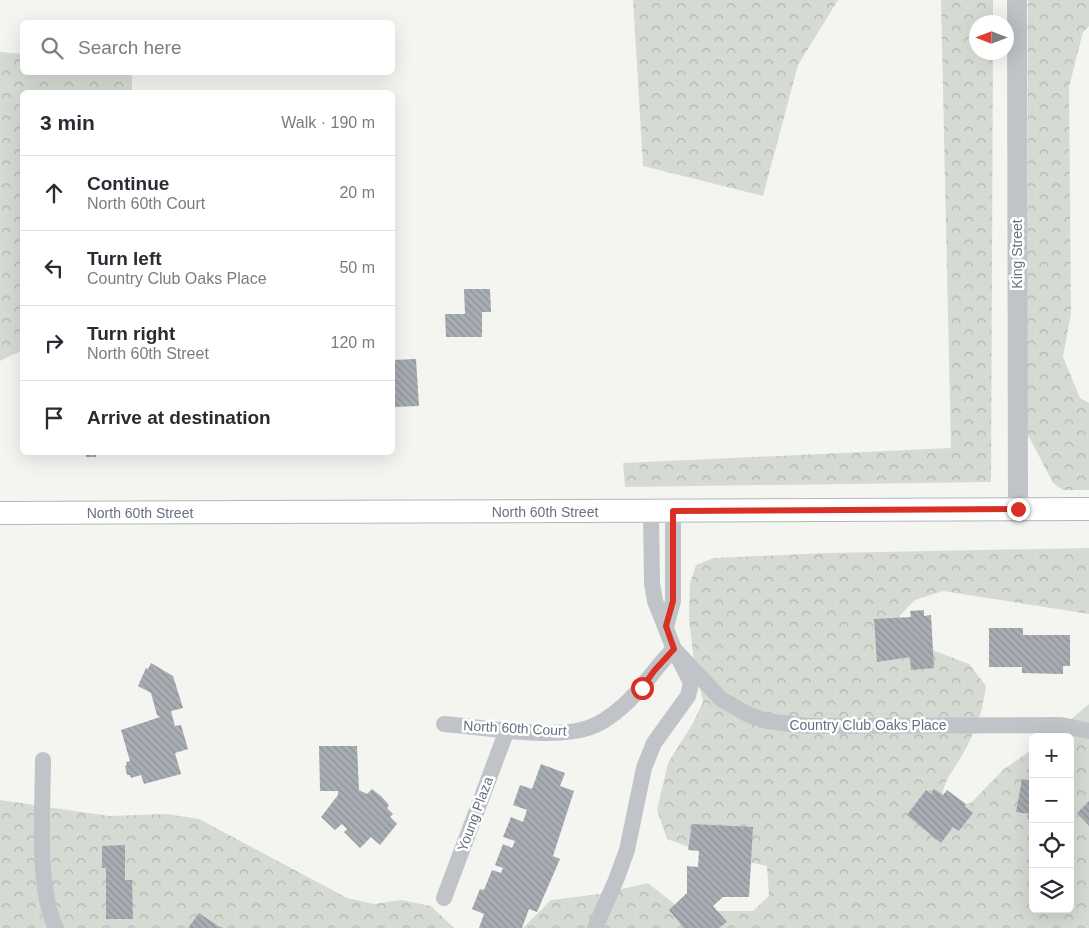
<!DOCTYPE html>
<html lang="en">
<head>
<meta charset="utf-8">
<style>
  :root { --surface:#fff; --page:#f2f2f3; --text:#2b2b33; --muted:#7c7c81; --line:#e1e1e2 }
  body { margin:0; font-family:Helvetica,sans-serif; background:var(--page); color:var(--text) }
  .controls { position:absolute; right:15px; bottom:15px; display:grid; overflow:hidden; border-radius:8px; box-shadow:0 5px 20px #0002 }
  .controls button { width:45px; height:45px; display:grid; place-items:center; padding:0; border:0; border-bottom:1px solid var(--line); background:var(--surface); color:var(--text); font:25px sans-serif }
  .compass { position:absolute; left:969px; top:15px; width:45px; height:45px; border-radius:50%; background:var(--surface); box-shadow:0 5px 20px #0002; rotate:270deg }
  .stop { position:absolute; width:15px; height:15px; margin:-11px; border:4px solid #d93025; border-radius:50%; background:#fff }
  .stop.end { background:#d93025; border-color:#fff; box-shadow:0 1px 5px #0008 }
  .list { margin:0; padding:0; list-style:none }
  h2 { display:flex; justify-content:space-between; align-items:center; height:65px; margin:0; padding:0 20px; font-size:21px }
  h2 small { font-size:16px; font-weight:400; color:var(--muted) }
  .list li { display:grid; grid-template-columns:32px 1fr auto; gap:15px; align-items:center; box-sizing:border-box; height:75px; padding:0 20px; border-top:1px solid var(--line) }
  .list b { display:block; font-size:19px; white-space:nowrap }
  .list p { margin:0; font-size:16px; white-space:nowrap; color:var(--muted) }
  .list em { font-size:16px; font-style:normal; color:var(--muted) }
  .icon { flex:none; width:28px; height:28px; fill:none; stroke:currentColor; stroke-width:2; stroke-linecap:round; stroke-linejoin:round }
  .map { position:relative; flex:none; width:1089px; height:928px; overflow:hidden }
  .search { position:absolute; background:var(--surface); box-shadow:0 5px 20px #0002; left:20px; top:20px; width:375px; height:55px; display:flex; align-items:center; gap:12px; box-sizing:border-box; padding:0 18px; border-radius:8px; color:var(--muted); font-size:19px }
  .panel { position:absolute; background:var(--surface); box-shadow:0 5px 20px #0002; left:20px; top:90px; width:375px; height:365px; border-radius:8px }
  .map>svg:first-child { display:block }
  .forest { fill:url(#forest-crowns) }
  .building { fill:url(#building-back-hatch) }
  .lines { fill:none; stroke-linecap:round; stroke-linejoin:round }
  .secondary-casing { stroke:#b3b7bb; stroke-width:24 }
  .minor { stroke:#c0c3c7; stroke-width:16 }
  .tertiary { stroke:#c0c3c7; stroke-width:20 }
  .secondary { stroke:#fff; stroke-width:22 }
  .route { stroke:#d93025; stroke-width:6 }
  .labels { text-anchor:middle; stroke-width:5; stroke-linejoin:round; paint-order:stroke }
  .street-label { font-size:14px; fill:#667280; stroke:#fff }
</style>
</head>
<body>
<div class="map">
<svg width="1089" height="928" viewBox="0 0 1089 928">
  <defs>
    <pattern id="forest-crowns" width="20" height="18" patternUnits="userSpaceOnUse" patternTransform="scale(1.25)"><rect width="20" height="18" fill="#d5dbd3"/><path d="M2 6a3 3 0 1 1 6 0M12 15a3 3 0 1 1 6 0" fill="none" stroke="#b1b6b0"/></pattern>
    <pattern id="building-back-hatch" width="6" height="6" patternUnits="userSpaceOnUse" patternTransform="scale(1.25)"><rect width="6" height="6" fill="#a7adb3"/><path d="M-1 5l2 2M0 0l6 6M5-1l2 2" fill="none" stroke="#8c9197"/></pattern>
  </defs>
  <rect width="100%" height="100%" fill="#f4f5f1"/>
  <!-- forest -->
  <path class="forest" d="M633,0H838L798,65L763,196L643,166Z
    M941,0H993V22H976V52L993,53L991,482L625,487L623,463L951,448Z
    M1028,0H1089V26L1083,32L1069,87L1071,313L1063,357L1080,398L1089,403V490H1063L1053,483L1027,433Z
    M0,52L22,54V72L132,73V92H22V350L0,361Z
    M1089,548V614L943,591L915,600L900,615L902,630L927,648L969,664L986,686C982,713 977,728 964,752C956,767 943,780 942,798L954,809L972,802L1004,769L1033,749V909H1070V737H1050L1089,704V928H523L551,900L600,894L648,883L683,911H753L769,896L767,866L699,851L667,839L657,810L668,763L693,723L703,702L693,654L689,617L690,583L696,565L714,558L828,553Z
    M0,800L109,816L167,814L199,819L347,898L374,904L401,900L431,906L454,928H0Z"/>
  <!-- building -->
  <path class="building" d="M464,289H490L491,312H482V337H446L445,314H465Z
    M416,359L419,406L392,407V360Z
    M86,452H96V457H86Z
    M924,610V616L931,615L934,668L911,670L910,657L877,662L874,619L911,617L910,611Z
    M989,628H1023V635H1070V666H1063V674L1022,673V667H989Z
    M151,663L173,676L183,708L171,711L175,726L181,725L188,749L175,753L181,774L144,784L141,775L131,778L130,775H127L125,766L127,765L126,762L130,761L121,730L160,717L157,715L151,693L138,686L146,668L148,669Z
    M319,746H357L359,790L367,794L372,789L382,797L389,805L387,808L393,814L390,817L397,824L380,845L371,837L360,848L344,832L347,829L342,824L335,830L321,817L338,795V791H320Z
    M541,764L565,773L560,786L574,791L553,856L560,859L537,912L529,909L522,928H479L484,914L472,909L480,889L484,890L492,870L501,873L503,868L495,865L503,844L512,848L515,841L503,837L511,817L523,822L527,810L513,805L520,785L532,789Z
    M1022,779L1033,781V820L1028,819L1029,814L1016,812Z
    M934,789L943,795L947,790L966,804L964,806L973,813L959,831L953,827L941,843L907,815L926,790L931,794Z
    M1089,801V826L1077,813Z
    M692,824L753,827L749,897H723L713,906L727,922L719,928H684L669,910L687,893V866L698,867L699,851L688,850Z
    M125,845V880H132L133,919H106V868H102V846Z
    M199,913L218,926L223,928H188Z"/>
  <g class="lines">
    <!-- secondary casing -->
    <g class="secondary-casing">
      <path id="secondary" d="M0,513L1089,509"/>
    </g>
    <!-- minor -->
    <path class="minor" d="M651,511L652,583L655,601L674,649L721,699L749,715L767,721L808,726L1061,725L1089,731
      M666,627L673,601V511
      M444,724C483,727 551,740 588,728C601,724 613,715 623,706C643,689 655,667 674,649L691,683L688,696L654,743L644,768L627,850L616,880L595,928
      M43,760C43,806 36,888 56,928
      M444,898L507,730"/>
    <!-- tertiary -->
    <path class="tertiary" d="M1017,0L1018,509"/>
    <!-- secondary -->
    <use href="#secondary" class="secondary"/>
  </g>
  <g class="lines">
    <!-- route -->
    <path class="route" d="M642,688L654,671L674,649L666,626L673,601V511L1018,509"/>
  </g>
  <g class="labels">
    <!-- street labels -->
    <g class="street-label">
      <text transform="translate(1017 254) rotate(-90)" y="5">King Street</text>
      <text x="545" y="517">North 60th Street</text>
      <text x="140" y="518">North 60th Street</text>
      <text x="868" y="730">Country Club Oaks Place</text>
      <text transform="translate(515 728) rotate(3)" y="5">North 60th Court</text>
      <text transform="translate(475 814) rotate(-70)" y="5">Young Plaza</text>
    </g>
  </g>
</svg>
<div class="controls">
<button>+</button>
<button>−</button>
<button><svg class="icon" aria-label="locate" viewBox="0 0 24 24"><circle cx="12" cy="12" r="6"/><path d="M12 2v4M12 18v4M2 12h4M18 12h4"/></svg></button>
<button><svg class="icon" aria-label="layers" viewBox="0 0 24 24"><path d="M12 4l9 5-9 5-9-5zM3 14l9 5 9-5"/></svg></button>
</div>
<svg class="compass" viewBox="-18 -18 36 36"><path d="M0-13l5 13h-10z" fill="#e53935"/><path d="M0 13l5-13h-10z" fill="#7c7c81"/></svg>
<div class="stop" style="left:642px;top:688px"></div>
<div class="stop end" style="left:1018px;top:509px"></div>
<div class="search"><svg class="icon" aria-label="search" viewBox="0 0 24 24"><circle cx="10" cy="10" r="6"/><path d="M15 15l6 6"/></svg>Search here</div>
<section class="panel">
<h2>3 min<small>Walk · 190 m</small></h2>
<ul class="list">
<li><svg class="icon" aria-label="ahead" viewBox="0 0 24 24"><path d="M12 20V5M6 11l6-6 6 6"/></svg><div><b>Continue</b><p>North 60th Court</p></div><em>20 m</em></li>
<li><svg class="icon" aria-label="left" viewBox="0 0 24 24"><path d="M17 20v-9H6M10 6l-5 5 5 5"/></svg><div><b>Turn left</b><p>Country Club Oaks Place</p></div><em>50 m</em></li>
<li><svg class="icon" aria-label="right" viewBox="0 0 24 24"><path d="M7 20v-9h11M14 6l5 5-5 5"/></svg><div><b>Turn right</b><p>North 60th Street</p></div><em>120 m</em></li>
<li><svg class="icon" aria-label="arrive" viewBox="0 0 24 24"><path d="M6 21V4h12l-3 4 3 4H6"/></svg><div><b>Arrive at destination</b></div></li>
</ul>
</section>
</div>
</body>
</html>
